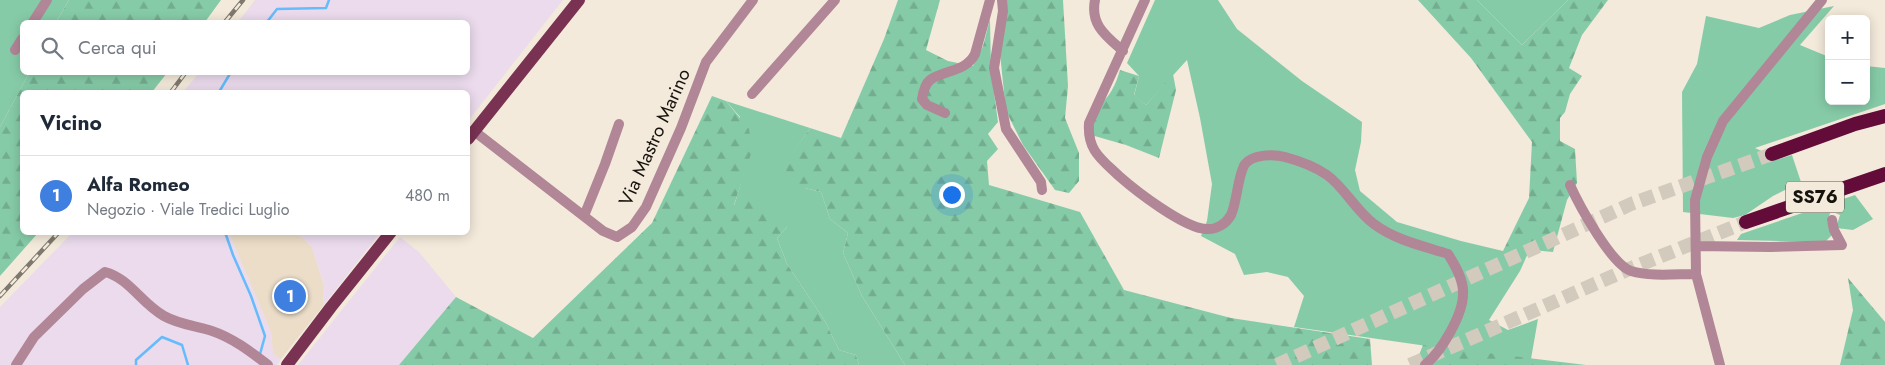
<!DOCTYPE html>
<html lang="it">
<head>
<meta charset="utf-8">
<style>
  :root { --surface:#fff; --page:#f6f6f7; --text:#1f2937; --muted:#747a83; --line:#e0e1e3; --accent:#1a73e8 }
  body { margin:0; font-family:Jost,sans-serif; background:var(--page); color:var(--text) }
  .controls { position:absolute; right:15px; top:15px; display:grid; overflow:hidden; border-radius:8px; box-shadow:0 2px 12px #0003 }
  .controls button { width:45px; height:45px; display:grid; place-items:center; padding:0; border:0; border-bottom:1px solid var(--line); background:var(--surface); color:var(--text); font:25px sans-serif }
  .you { position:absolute; left:951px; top:194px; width:18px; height:18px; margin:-12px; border:4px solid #fff; border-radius:50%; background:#1a73e8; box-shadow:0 0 0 8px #1a73e833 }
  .badge { display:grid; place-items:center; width:32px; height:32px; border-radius:50%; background:var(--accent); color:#fff; font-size:16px; font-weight:700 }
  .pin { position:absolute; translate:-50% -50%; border:2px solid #fff; box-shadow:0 1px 5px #0006 }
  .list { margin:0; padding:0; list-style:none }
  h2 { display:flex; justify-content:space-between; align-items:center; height:65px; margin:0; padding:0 20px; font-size:21px }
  h2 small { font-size:16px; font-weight:400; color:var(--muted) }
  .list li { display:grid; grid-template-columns:32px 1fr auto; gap:15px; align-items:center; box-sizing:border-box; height:80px; padding:0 20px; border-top:1px solid var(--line) }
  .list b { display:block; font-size:19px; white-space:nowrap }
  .list p { margin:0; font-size:16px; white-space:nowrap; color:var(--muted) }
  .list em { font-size:16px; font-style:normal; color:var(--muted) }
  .icon { flex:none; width:28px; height:28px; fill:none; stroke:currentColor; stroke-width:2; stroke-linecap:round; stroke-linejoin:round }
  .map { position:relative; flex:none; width:1885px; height:365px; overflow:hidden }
  .search { position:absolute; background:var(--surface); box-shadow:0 2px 12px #0003; left:20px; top:20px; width:450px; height:55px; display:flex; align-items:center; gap:12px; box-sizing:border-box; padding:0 18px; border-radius:8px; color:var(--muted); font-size:19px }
  .panel { position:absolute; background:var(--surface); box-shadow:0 2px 12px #0003; left:20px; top:90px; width:450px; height:145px; border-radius:8px }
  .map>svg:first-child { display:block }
  .built { fill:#ebddc8 }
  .industrial { fill:#ebdbed }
  .green { fill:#86cba8 }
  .forest { fill:url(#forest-firs) }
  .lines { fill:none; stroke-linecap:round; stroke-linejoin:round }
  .stream { stroke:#65bcfc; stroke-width:2.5 }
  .highway-tunnel { stroke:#d2cabc; stroke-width:14; stroke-dasharray:14 7; stroke-linecap:butt }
  .minor { stroke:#b18696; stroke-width:10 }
  .major { stroke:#793252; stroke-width:12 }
  .highway { stroke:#630c3a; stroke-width:14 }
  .rail-casing { stroke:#7e786e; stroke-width:4.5 }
  .rail { stroke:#f3eadb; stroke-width:2.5; stroke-dasharray:8; stroke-linecap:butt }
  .labels { text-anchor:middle; stroke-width:4.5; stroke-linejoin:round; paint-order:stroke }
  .shield { fill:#f3eadb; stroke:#58534b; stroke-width:1 }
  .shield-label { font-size:18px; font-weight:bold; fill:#16120d }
  .street-label { font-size:19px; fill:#16120d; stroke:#f3eadb }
</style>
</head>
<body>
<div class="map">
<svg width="1885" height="365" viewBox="0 0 1885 365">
  <defs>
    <pattern id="forest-firs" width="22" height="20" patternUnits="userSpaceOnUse" patternTransform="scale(1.25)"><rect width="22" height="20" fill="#86cba8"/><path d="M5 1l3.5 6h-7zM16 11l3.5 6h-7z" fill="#73ad8f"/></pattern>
  </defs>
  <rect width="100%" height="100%" fill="#f3eadb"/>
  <!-- built -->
  <path class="built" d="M229,233H297L312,247L324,286L323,306L281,359L273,354L271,332Z"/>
  <!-- industrial -->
  <path class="industrial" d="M255,0H563L468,121V92H183L199,73L468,72V22H238Z
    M72,233H229L271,332L273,354L281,359L277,365H0V307Z
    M297,233H380L323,306L324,285L312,247Z
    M400,237L419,252L456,297L399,365H298Z"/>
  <!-- green -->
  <path class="green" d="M0,0H69L56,22H22V72L29,73L0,127Z
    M1155,0H1218L1237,29L1302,81L1362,122L1361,142L1355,170L1360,191L1397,222L1461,241L1503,251H1529L1520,271L1489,320L1508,330L1538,319L1531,359L1469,352L1294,327L1304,296L1288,277L1267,272L1244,275L1235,254L1201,236L1207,221L1212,184L1200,118L1187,60L1146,105L1134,96L1139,76L1127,63Z
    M1477,0H1568L1522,45Z
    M1834,6L1800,45L1829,57V101H1866V66L1885,68V104L1755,148L1779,159L1792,155L1801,182L1773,196L1745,215L1733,218L1683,212L1682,92L1697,64L1706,16L1759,28L1790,15Z
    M726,101L810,128L785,166L805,188L821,192L830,219L848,233L843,253L862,296L905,365H859L856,355L839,350L825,321L787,264L777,238L787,227L734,206L741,183L740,117Z
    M1855,195L1873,219L1853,230L1836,228L1840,215L1831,211L1827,221L1833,234L1825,242L1737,240L1741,234Z"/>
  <!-- forest -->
  <path class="forest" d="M69,0H221L205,22H56Z
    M898,0H940L926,50L948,61L973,66L983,46L990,19L991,71L998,122L988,134L998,149L987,161L989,185L1080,212L1124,290L1231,318L1370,339L1372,365H905L862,296L843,253L848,233L830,219L821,192L805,188L796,190L784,166L810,128L841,138L884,39Z
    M999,0H1063L1068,86L1065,118L1079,153V181L1069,193L1055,190L1023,145L1006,111L1000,54Z
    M1418,0H1477L1522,45L1568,0H1608L1582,35L1569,68L1582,76L1570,94L1565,112L1560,118V141L1575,149L1577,183L1567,200L1553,252L1532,250L1529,251H1503L1529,198L1532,142L1471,58Z
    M1120,70L1139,76L1134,95L1146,105L1173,74L1176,90L1159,158L1126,145L1091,135L1087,117C1105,101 1113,94 1120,70Z
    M29,73H167L152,92H22V232L38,233L0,276V127Z
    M712,96L726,101L749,129L752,151L734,205L752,191L774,210L787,227L777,238L787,264L825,321L839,350L856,355L859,365H399L456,297L533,338L652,223Z
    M1848,278L1885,322V365H1840L1853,310Z
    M1423,345L1586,365H1415Z"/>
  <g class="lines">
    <!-- stream -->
    <path class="stream" d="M267,22L277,9L326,8L329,0
      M219,92L231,72
      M225,232L233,255L251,296L265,336L260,354
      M136,365V360L162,337L182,345L188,365"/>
    <!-- highway-tunnel -->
    <path class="highway-tunnel" d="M1277,365L1631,204L1772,154
      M1410,365L1629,269L1746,222"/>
    <!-- minor -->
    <path class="minor" d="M1002,0L1003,11L994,68L1006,129L1041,182L1042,190
      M1095,0C1090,25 1106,36 1123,51
      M1145,0L1089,123C1087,150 1101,159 1119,176C1136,191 1184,228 1206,229C1216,230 1226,224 1231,215C1237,202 1238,174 1245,164C1253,154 1274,154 1285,157C1300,161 1314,166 1327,175C1345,188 1356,211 1374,224C1395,240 1423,246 1448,254C1455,265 1464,280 1463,294C1463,315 1441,352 1425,365
      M33,22L47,0
      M15,50L22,39
      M752,94L835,0
      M945,113L927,105L922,99C923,93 925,84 930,80C944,70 966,72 975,54L990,0
      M474,131L603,231L617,237L632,227L646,207L681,128L706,62L753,0
      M1570,185C1579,205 1611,264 1631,271C1651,277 1676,274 1696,274
      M584,216L605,164L619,124
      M1696,246L1770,247L1842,245L1834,230L1832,220
      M16,365L34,337L83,289L105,272C129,278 142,304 164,316C178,324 196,326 212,331C233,338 251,352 268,365
      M1720,365L1696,274L1695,200L1707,157L1723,121L1822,0"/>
    <!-- major -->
    <path class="major" d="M468,139L579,0
      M287,365L331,307L391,232"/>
    <!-- highway -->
    <path class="highway" d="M1772,154L1855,124L1885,116
      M1746,222L1885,174"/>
    <!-- rail casing -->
    <g class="rail-casing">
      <path id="rail" d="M225,22L243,0
        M171,92L186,72
        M0,296L59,232"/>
    </g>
    <!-- rail -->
    <use href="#rail" class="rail"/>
  </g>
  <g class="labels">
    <!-- shield labels -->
    <rect class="shield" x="1786" y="181.5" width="58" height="31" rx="4"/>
    <g class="shield-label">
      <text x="1815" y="203">SS76</text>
    </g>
    <!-- street labels -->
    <g class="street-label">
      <text transform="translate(654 137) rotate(-66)" y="7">Via Mastro Marino</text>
    </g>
  </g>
</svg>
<div class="controls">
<button>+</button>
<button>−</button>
</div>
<div class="you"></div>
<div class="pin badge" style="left:290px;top:296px;background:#3f7fe0">1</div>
<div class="search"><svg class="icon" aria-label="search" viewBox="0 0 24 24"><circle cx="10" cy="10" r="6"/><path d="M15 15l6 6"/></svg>Cerca qui</div>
<section class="panel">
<h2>Vicino<small></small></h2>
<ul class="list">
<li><span class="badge" style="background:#3f7fe0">1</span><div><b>Alfa Romeo</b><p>Negozio · Viale Tredici Luglio</p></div><em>480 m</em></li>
</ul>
</section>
</div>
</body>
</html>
